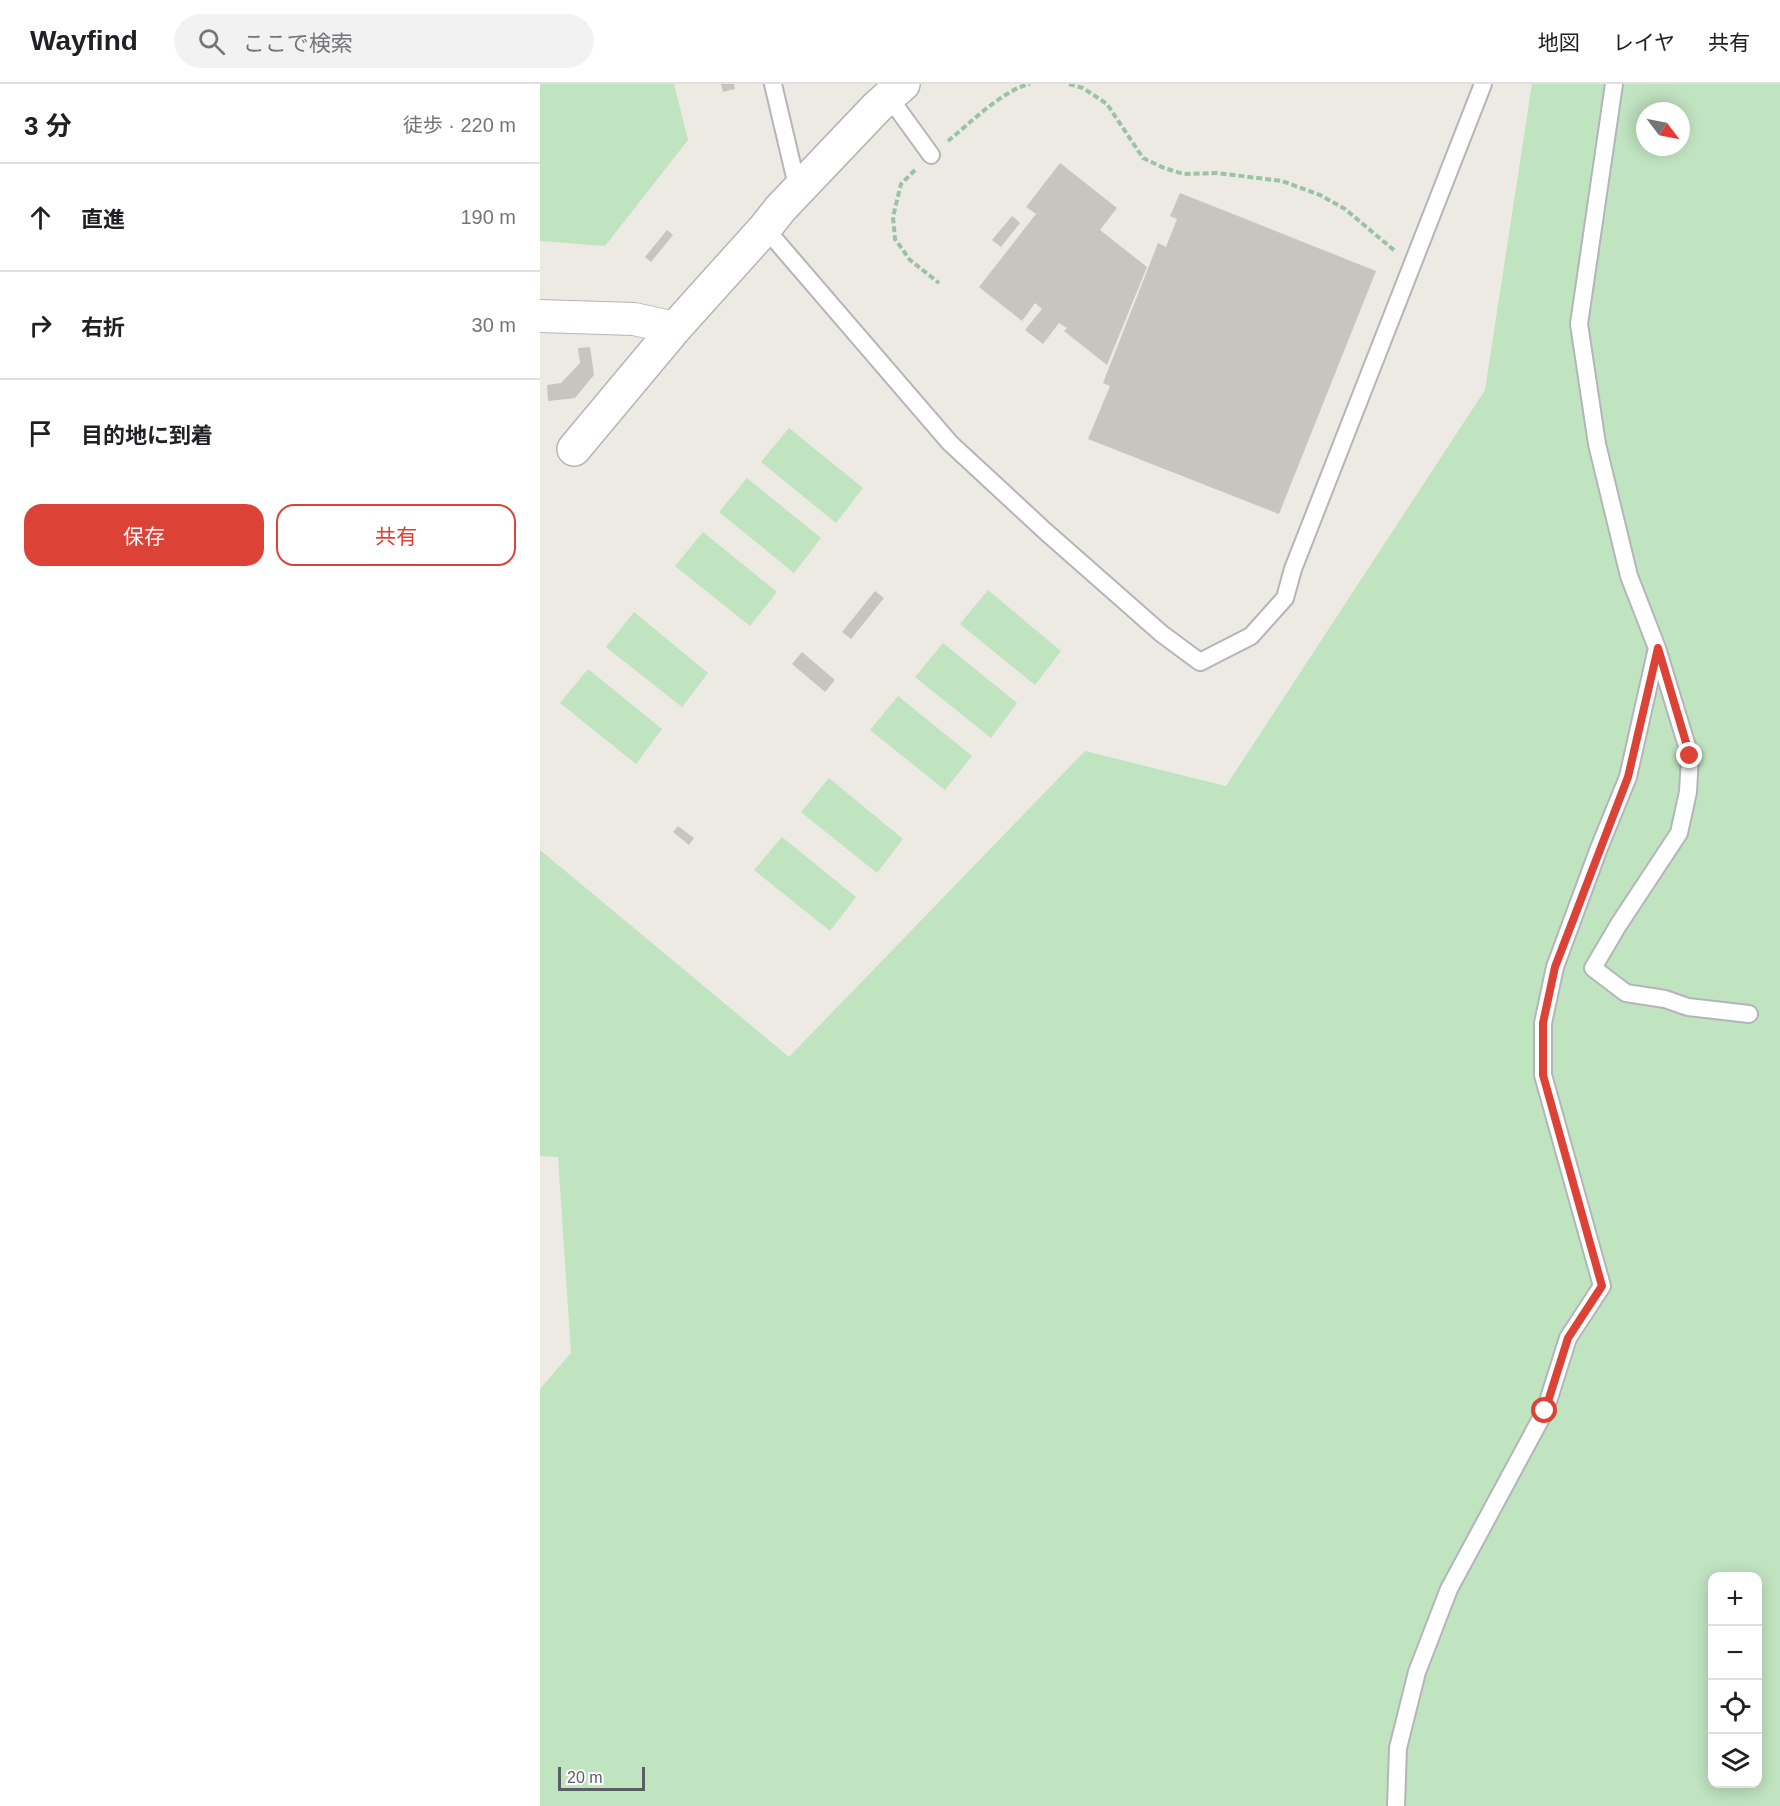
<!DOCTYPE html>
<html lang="ja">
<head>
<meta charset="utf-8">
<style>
  :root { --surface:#fff; --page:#f2f2f2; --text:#202124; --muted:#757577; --line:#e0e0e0; --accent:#dd4237 }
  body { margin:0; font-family:Helvetica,"Noto Sans JP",sans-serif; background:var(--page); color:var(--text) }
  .controls { position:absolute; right:18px; bottom:18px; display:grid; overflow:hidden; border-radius:12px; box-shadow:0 3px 15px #0003 }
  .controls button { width:54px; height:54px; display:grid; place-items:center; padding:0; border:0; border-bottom:2px solid var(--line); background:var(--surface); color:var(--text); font:30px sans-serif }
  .compass { position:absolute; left:1096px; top:18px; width:54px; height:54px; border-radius:50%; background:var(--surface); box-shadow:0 3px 15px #0003; rotate:122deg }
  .scale { position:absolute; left:18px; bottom:15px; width:87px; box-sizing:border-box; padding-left:6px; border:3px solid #5a5e62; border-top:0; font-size:16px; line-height:21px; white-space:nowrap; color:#5a5e62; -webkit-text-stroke:4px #fff; paint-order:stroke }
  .stop { position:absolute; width:18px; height:18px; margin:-14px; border:4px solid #dd4237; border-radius:50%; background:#fff }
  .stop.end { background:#dd4237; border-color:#fff; box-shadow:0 2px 6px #0008 }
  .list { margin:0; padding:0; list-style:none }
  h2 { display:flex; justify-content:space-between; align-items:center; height:78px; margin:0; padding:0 24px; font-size:26px }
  h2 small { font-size:20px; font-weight:400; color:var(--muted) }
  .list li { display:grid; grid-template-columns:39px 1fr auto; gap:18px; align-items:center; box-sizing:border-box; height:108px; padding:0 24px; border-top:2px solid var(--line) }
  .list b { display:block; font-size:22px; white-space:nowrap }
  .list em { font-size:20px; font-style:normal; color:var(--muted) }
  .actions { display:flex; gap:12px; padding:18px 24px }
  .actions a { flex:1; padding:14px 0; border:2px solid var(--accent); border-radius:18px; text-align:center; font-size:21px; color:var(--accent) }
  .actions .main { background:var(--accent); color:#fff }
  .icon { flex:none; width:33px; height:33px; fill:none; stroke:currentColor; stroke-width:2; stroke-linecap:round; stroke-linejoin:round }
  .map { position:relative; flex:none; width:1240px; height:1722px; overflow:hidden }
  header { display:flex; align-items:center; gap:36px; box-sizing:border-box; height:84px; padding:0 30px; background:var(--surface); border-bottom:2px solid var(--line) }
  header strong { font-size:28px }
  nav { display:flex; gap:33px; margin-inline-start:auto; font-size:21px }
  .search { width:420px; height:54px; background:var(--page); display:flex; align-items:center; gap:15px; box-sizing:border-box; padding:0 21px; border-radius:33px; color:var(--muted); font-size:22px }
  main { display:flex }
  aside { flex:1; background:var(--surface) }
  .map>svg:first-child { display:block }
  .green { fill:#c0e3c0; fill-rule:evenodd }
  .building { fill:#c8c5bf }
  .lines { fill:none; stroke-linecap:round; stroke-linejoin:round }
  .service-casing { stroke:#b3b5b9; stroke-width:20 }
  .minor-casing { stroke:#b3b5b9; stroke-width:34 }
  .tertiary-casing { stroke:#b3b5b9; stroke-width:36 }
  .path { stroke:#9ac3a5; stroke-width:4; stroke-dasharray:6 3; stroke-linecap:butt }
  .service { stroke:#fff; stroke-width:16 }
  .minor { stroke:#fff; stroke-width:32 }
  .tertiary { stroke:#fff; stroke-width:33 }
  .route { stroke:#dd4237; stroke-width:8 }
</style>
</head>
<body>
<header>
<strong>Wayfind</strong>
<div class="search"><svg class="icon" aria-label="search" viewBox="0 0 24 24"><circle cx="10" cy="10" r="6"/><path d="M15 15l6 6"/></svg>ここで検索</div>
<nav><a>地図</a><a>レイヤ</a><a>共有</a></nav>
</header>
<main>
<aside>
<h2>3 分<small>徒歩 · 220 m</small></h2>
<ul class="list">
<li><svg class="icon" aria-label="ahead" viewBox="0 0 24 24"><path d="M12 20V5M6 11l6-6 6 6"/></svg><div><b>直進</b></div><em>190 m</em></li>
<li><svg class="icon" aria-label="right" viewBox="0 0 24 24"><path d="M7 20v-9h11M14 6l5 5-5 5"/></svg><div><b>右折</b></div><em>30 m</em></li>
<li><svg class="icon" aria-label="arrive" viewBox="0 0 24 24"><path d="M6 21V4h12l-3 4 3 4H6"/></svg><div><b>目的地に到着</b></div></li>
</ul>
<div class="actions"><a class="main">保存</a><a>共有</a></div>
</aside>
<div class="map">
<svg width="1240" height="1722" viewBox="0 0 1240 1722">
  <rect width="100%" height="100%" fill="#eceae2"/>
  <!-- green -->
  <path class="green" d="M0,0H134L148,56L65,162L0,157Z
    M992,0H1240V1722H0V1305L31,1269L18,1073L0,1072V766L249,973L545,667L686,702L945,306ZM1105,27H1141V63H1105ZM1172,1492H1218V1700H1172Z
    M249,344L323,404L296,439L221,378Z
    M207,394L281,454L254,489L179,428Z
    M163,448L237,508L210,542L135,482Z
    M448,506L521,567L495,601L420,540Z
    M94,528L168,589L142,623L66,563Z
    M403,559L477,619L451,654L375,593Z
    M48,585L122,645L96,680L20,619Z
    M358,612L432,672L405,706L330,646Z
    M289,694L363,755L337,789L261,728Z
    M242,753L316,813L290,847L214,786Z"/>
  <!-- building -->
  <path class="building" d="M181,0H194L195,5L183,8Z
    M520,79L577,124L560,146L607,183L567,281L524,247L527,244L519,239L503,260L485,246L502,225L495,219L482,237L439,203L496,130L486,123Z
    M640,109L836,187L739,430L548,355L570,302L563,299L618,159L626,163L637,135L630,132Z
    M472,132L480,139L461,163L452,156Z
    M127,146L133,151L111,178L105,173Z
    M50,263L54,291L35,314L8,317L7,301L21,299L40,279L38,264Z
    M335,507L344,514L311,555L302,548Z
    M262,568L295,596L285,608L252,580Z
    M138,742L154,754L149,761L133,748Z"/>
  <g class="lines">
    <!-- service casing -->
    <g class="service-casing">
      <path id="service" d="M233,0L258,106
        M1074,0L1039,240L1057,360L1089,492L1117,564L1150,672L1148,708L1139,749L1079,840L1053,884L1086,909L1125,915L1148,923L1209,930
        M349,13L391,71
        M225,144L410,359L505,447L622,550L660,578L711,552L745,514L753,485L943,0
        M856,1722L858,1664L877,1588L909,1505L1005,1327L1028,1254L1062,1202L1003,991V939L1015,883L1059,764L1088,693L1117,564"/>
    </g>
    <!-- minor casing -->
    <g class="minor-casing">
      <path id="minor" d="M0,232L94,235L135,244"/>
    </g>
    <!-- tertiary casing -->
    <g class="tertiary-casing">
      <path id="tertiary" d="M34,365L135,244L225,144L240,125L337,23L363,0"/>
    </g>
    <!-- path -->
    <path class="path" d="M529,0L543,4L567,20L603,74L624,84L644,90L677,89L742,97L780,111L805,125L855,167
      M408,57C429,40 464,5 490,0
      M375,86L361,100L353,133L355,155L370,176L399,199"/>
    <!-- service -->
    <use href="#service" class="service"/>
    <!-- minor -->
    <use href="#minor" class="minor"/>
    <!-- tertiary -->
    <use href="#tertiary" class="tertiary"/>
  </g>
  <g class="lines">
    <!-- route -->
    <path class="route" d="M1005,1327L1028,1254L1062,1202L1003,991V939L1015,883L1088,693L1118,564L1150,672"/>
  </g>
</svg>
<div class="controls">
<button>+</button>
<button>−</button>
<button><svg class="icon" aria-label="locate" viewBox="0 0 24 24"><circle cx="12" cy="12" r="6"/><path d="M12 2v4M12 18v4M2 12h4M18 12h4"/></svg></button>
<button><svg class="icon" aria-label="layers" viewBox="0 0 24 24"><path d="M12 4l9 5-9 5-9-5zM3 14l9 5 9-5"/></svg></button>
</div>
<svg class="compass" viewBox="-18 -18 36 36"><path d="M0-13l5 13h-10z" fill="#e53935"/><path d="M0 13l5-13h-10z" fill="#757577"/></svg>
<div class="scale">20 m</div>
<div class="stop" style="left:1005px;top:1327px"></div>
<div class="stop end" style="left:1150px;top:672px"></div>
</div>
</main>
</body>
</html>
